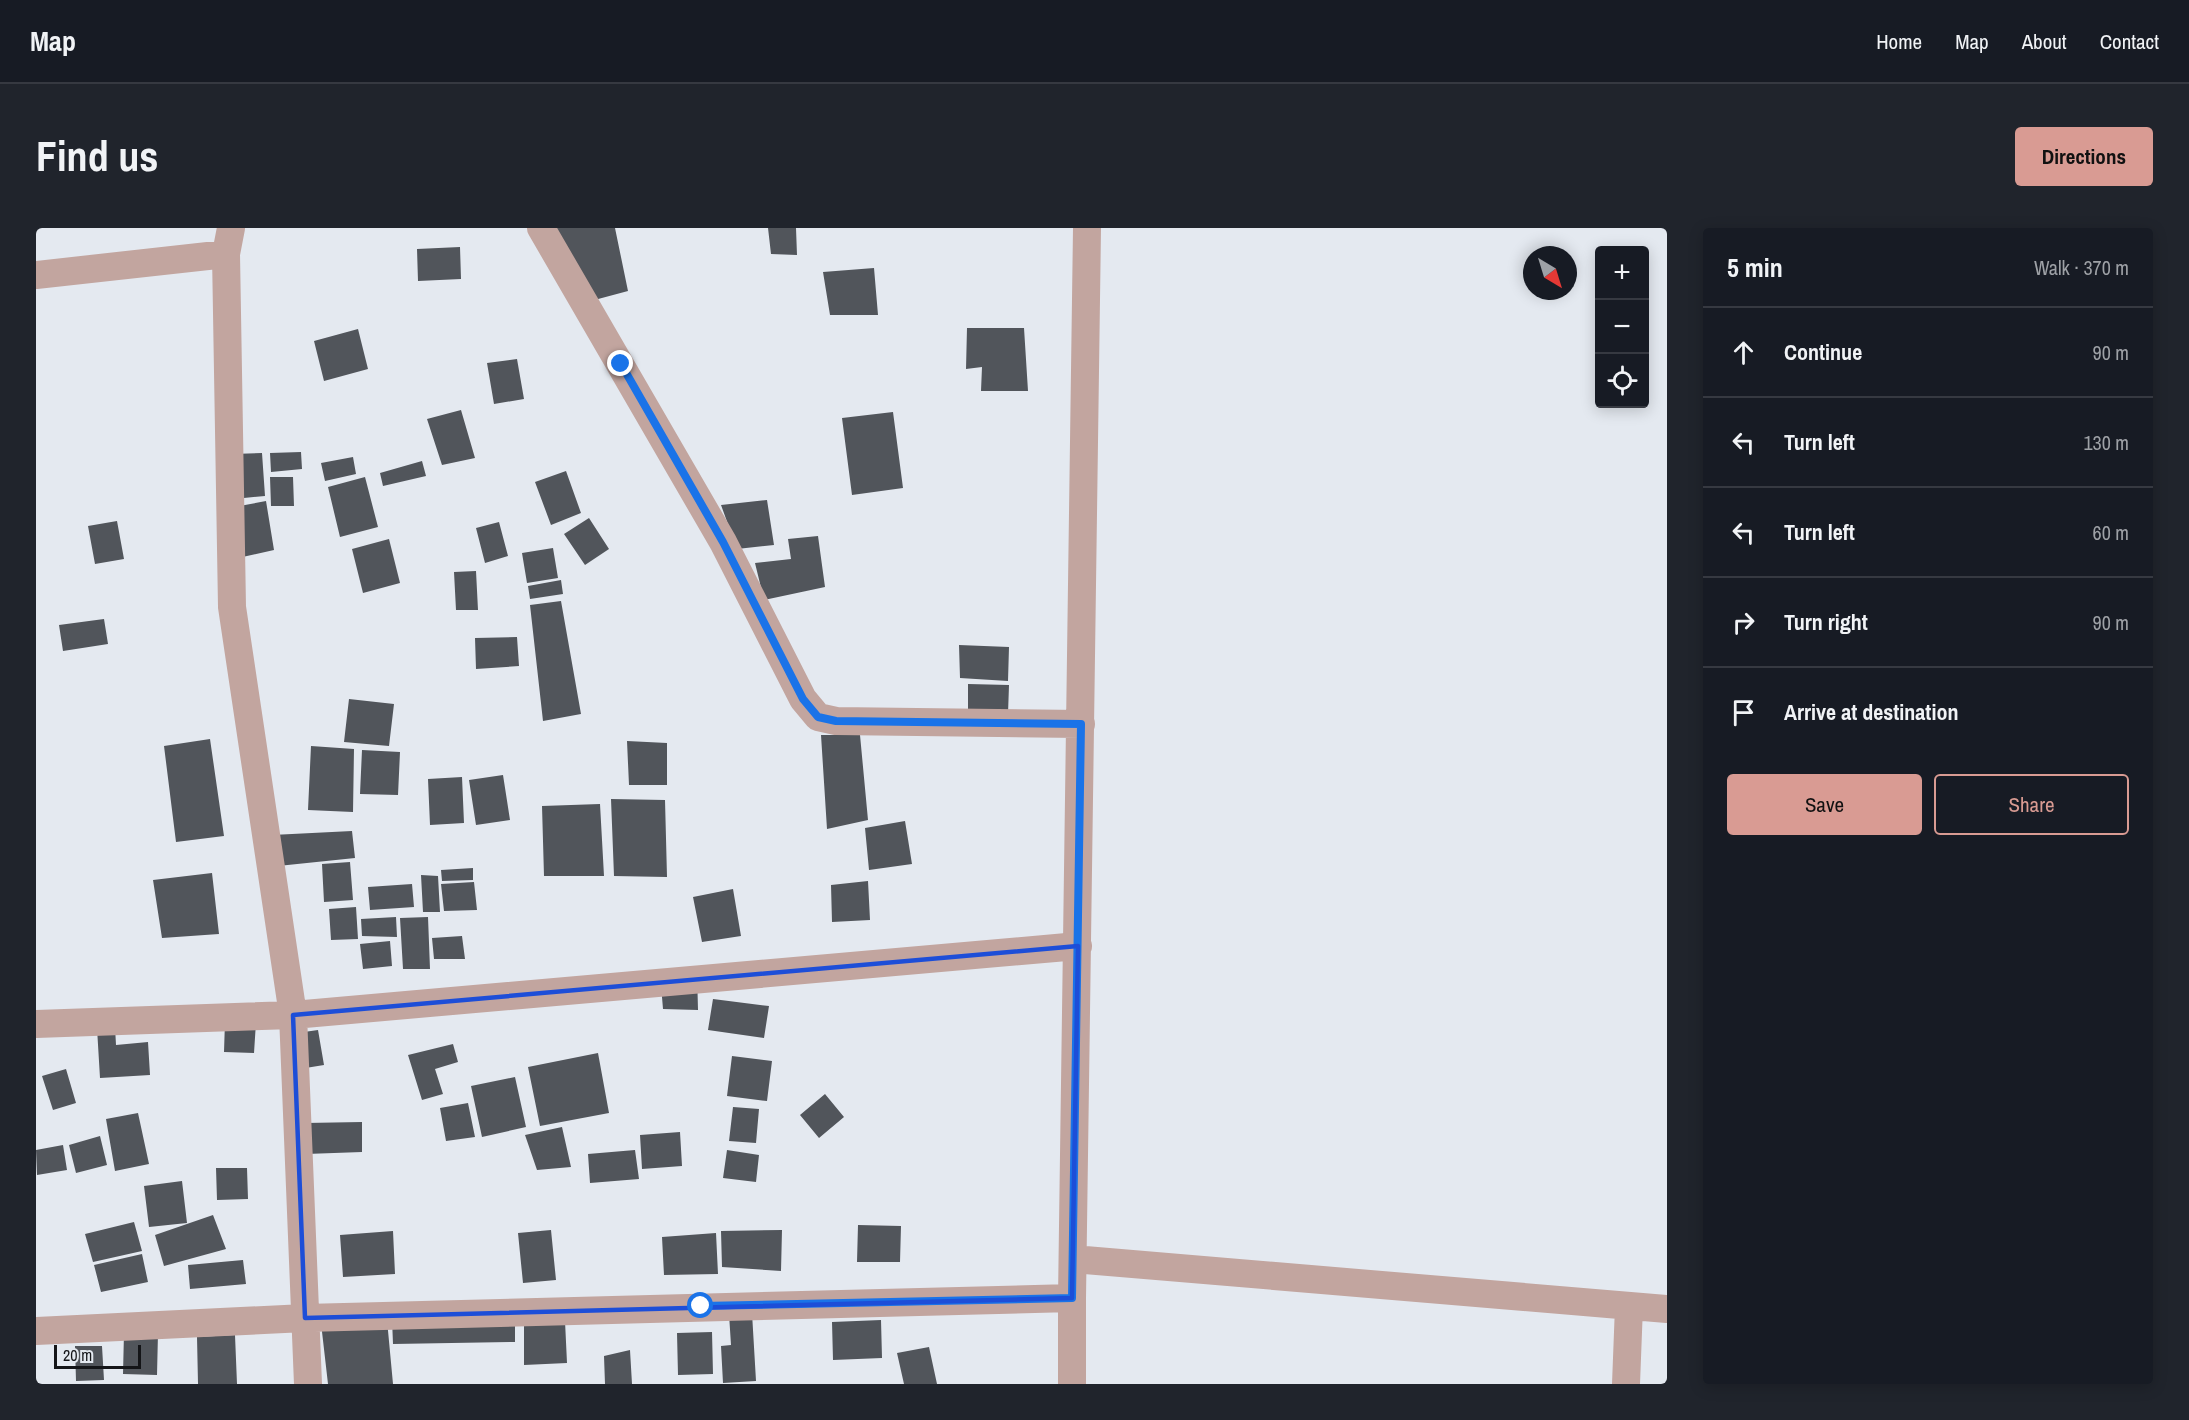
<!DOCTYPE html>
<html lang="en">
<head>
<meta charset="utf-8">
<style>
  :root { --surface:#171b24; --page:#20242c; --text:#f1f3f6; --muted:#9ea1a6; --line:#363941; --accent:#d99b93 }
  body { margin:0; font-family:"Archivo Narrow",sans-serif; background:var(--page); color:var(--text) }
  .controls { position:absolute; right:18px; top:18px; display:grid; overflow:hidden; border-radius:6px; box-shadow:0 3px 15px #0003 }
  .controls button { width:54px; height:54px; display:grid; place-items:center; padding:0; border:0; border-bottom:2px solid var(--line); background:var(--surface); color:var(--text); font:30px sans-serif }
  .compass { position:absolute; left:1487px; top:18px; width:54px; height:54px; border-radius:50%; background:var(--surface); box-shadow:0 3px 15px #0003; rotate:142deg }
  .scale { position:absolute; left:18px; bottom:15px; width:87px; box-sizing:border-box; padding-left:6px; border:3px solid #141518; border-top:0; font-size:16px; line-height:21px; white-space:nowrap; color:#141518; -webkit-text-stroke:4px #e4e9f0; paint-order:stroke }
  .stop { position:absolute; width:18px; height:18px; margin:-14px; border:4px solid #1a73e8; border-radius:50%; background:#fff }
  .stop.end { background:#1a73e8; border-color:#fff; box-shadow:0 2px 6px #0008 }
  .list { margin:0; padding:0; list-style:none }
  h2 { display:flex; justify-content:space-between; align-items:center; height:78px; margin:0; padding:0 24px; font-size:26px }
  h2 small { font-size:20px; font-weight:400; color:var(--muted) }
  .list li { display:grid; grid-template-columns:39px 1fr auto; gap:18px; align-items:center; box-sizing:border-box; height:90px; padding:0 24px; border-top:2px solid var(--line) }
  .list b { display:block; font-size:22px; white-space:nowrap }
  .list em { font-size:20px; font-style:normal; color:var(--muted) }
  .actions { display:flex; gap:12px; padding:18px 24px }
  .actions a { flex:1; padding:14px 0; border:2px solid var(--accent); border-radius:6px; text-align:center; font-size:21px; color:var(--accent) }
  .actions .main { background:var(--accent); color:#111 }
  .icon { flex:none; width:33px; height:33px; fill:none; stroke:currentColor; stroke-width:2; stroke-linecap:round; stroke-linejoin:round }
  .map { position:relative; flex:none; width:1631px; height:1156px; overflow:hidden; border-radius:6px }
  header { display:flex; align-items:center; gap:36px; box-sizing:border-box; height:84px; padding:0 30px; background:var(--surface); border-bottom:2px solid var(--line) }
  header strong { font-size:28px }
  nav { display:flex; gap:33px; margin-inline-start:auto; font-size:21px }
  .intro { display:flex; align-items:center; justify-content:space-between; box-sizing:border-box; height:144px; padding:0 36px }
  h1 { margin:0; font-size:42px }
  .button { padding:15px 27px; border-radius:6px; background:var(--accent); color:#111; font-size:21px; font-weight:700 }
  main { display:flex; gap:36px; padding:0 36px }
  aside { flex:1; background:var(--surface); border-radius:6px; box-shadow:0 3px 15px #0003 }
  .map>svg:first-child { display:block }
  .building { fill:#51555b }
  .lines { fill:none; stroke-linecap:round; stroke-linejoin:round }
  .minor { stroke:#c2a59f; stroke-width:28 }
  .route { stroke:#1a73e8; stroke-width:8 }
  .marked { fill:none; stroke:#1d4ed8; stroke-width:4.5; stroke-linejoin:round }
</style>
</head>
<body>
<header>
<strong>Map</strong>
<nav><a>Home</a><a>Map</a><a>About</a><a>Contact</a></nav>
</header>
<div class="intro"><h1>Find us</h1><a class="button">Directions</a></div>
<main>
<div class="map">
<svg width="1631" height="1156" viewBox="0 0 1631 1156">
  <rect width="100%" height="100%" fill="#e4e9f0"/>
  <!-- building -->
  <path class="building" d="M520,0H579L592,63L536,78Z
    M732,0H760L761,27L735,26Z
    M424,19L425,51L382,53L381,21Z
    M838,40L842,87H794L787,44Z
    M931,100H988L992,163H945L946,139L930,141Z
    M322,101L332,141L288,153L278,113Z
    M481,131L488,171L458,176L451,135Z
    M425,182L439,230L406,237L391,191Z
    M857,184L867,260L816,267L806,190Z
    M265,224L266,241L235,244L234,225Z
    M226,225L229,268L198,271L196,226Z
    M317,229L320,246L289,253L285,235Z
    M386,233L390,248L347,258L344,245Z
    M530,243L545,285L515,297L499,254Z
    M234,249H257L258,278H235Z
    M329,249L342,299L304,309L292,259Z
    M731,272L738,317L701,321L685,277Z
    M230,273L238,322L202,330L198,279Z
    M553,290L573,321L549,337L528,306Z
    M81,293L88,331L59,336L52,298Z
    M463,294L472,328L449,335L440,300Z
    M782,308L789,359L728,372L719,335L755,331L752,311Z
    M353,311L364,355L327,365L316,321Z
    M517,320L522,350L491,355L486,325Z
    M440,343L442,382H420L418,344Z
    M525,352L527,366L494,371L492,358Z
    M525,373L545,486L507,493L494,377Z
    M68,391L72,416L27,423L23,397Z
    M481,409L483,438L440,441L439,410Z
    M923,417L973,419L972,453L924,450Z
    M932,456L973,457L972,486H932Z
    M313,471L358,476L353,518L308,514Z
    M785,507H824L832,592L791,601Z
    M174,511L188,608L140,614L128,518Z
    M591,513L631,515V557H593Z
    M275,518L318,521L317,584L272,582Z
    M326,522L364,524L362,567L324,566Z
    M467,547L474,592L440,597L433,552Z
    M426,549L428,595L394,597L392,551Z
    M575,571L629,572L631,649L578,648Z
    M564,576L568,648H508L506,578Z
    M869,593L876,636L833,642L829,600Z
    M316,603L319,630L242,638L236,607Z
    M314,634L317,672L288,674L286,636Z
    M437,640V652L406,653L405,642Z
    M176,645L183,706L126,710L117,652Z
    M385,647L402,648L404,684H387Z
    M832,653L834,692L796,694L795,657Z
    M438,654L441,682L408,683L405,656Z
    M376,656L378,679L334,682L332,659Z
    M697,661L705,708L666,714L657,669Z
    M320,679L322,711L295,712L293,681Z
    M360,689L361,709L326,708L325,691Z
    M392,689L394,741H367L364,690Z
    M426,708L429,731H398L396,710Z
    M354,713L356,738L327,741L324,716Z
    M661,744L662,782L627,781L624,745Z
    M677,771L733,778L728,810L672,802Z
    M189,793L220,794L218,825L188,824Z
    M79,799L80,817L112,814L114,847L64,850L61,800Z
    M282,802L288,837L251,843L247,807Z
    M417,816L422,834L399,841L407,866L386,872L372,827Z
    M562,825L573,885L504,898L492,839Z
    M696,828L736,833L731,873L691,868Z
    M30,841L40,875L17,882L6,848Z
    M479,849L490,899L446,909L435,858Z
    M789,866L808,889L783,910L764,887Z
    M432,875L439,909L410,913L404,880Z
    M697,879L723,881L720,915L693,913Z
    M102,885L113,936L79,943L70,891Z
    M326,894V924L270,926L269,895Z
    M526,899L535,939L501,942L489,907Z
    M644,904L646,938L606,941L604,907Z
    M64,908L71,937L40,945L33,917Z
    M27,917L31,942L1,947L0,922Z
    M599,922L603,951L554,955L552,926Z
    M691,922L723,927L720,954L687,950Z
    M180,940H211L212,971L181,972Z
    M146,953L151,995L113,999L108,958Z
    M177,987L190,1021L128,1038L119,1007Z
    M98,994L106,1023L57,1034L49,1006Z
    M822,997L865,998L864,1034H821Z
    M515,1002L520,1052L487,1055L482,1005Z
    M746,1002L745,1043L686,1039L685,1003Z
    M357,1003L359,1046L307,1049L304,1007Z
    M680,1005L682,1046L628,1047L626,1009Z
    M106,1026L112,1054L65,1064L58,1037Z
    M207,1032L210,1056L154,1061L152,1037Z
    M716,1085L720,1153L687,1155L685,1118L695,1117L693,1086Z
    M479,1087V1114L357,1116L356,1091Z
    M351,1092L357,1156H292L285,1095Z
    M845,1092L846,1130L797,1132L796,1094Z
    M529,1093L531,1135L488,1137V1094Z
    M88,1104L122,1105L121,1147L87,1146Z
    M676,1104L677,1146L642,1147L641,1105Z
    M199,1107L201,1156H162L161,1109Z
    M39,1118H66L68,1152L40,1153Z
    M893,1119L901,1156H868L861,1125Z
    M594,1122L596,1156H569L568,1128Z"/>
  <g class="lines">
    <!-- minor -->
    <path class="minor" d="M195,0L190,26L196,379L257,787L272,1156
      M505,0L687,314L767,471L782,489L800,493L1045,496
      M0,47L190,26
      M0,796L257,787L1042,718
      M1037,1031L1631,1081
      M0,1103L269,1090L1036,1070
      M1036,1156V1070L1051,0
      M1590,1156L1593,1078"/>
  </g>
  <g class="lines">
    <!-- route -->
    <path class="route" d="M585,136L687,314L767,471L782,489L800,493L1045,496L1036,1070L665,1078"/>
  </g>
  <!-- marked area -->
  <path class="marked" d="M1042,718L1036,1070L269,1090L257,787Z"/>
</svg>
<div class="controls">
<button>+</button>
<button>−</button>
<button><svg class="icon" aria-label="locate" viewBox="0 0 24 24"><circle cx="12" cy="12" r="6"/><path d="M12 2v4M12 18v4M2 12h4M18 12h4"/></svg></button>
</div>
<svg class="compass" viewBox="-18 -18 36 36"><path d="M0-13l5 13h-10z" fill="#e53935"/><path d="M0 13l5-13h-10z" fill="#9ea1a6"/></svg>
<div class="scale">20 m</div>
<div class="stop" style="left:665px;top:1078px"></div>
<div class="stop end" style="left:585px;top:136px"></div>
</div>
<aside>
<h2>5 min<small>Walk · 370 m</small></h2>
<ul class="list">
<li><svg class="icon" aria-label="ahead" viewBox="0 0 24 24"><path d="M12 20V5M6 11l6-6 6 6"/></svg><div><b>Continue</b></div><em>90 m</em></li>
<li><svg class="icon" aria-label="left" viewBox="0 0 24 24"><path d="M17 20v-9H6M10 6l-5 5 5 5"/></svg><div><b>Turn left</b></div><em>130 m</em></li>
<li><svg class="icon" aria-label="left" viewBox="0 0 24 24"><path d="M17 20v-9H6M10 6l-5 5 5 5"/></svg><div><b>Turn left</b></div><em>60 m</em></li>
<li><svg class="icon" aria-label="right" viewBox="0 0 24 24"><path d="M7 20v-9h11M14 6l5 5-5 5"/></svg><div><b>Turn right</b></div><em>90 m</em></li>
<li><svg class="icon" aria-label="arrive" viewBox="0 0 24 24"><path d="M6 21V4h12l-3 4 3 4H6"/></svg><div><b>Arrive at destination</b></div></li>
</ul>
<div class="actions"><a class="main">Save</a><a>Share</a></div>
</aside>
</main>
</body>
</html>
